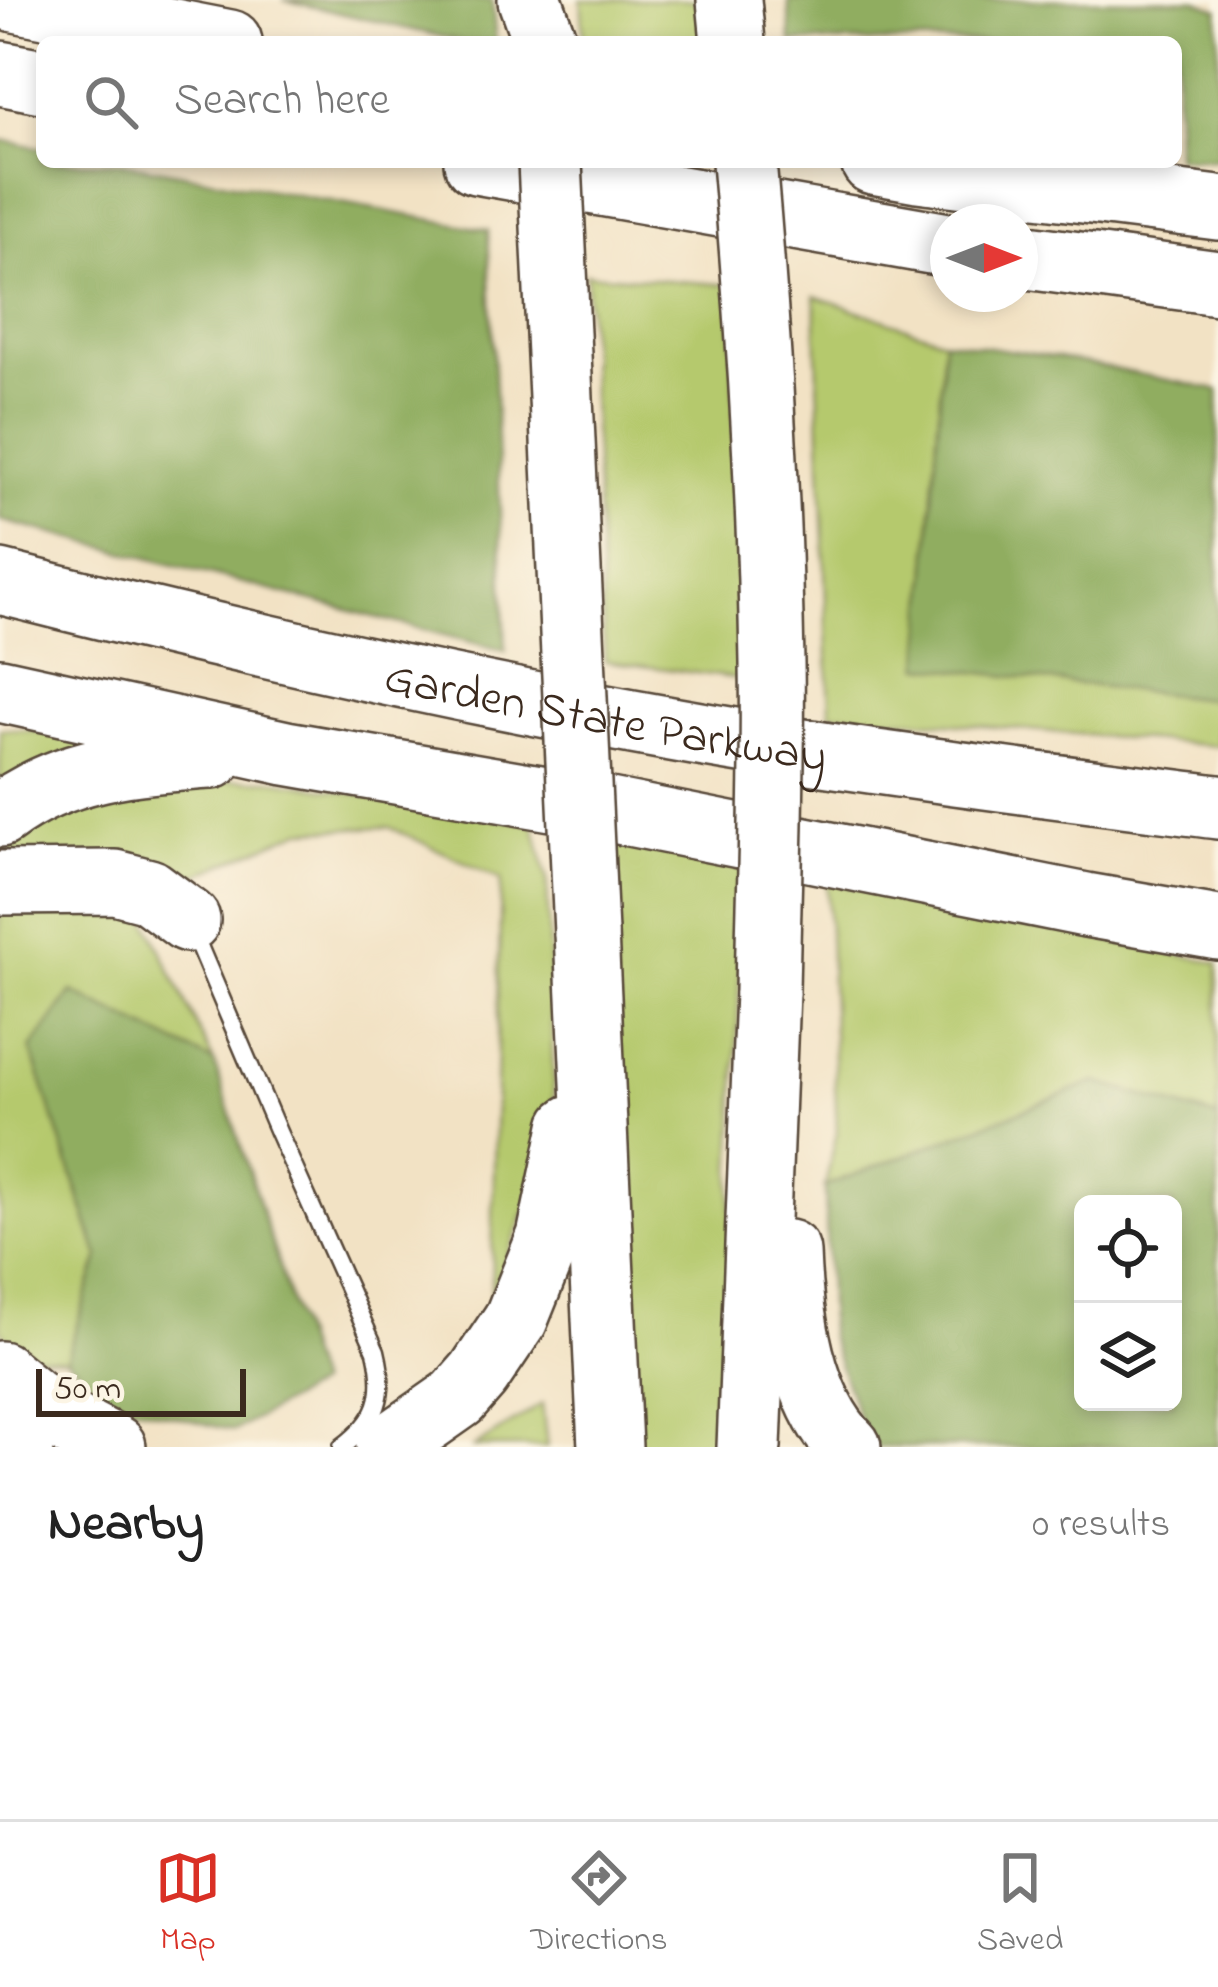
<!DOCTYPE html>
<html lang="en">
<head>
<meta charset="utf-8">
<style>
  :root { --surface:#fff; --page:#f6f6f6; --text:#222; --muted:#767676; --line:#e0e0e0; --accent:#d93025 }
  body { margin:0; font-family:"Indie Flower",sans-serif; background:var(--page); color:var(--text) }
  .controls { position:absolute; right:36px; bottom:36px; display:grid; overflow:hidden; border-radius:18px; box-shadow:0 6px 18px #0003 }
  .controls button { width:108px; height:108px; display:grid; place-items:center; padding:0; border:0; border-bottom:3px solid var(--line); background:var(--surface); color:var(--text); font:60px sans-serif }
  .compass { position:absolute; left:930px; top:204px; width:108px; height:108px; border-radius:50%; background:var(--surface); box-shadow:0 6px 18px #0003; rotate:90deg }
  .scale { position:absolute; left:36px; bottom:30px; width:210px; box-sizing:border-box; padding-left:12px; border:6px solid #3b2a1e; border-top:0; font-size:33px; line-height:42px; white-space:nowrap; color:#3b2a1e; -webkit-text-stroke:9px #fcf5e5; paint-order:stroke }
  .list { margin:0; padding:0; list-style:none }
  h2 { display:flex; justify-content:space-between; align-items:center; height:156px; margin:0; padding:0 48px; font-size:51px }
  h2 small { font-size:39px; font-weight:400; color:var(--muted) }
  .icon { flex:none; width:66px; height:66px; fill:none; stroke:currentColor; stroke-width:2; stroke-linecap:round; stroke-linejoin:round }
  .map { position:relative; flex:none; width:1218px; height:1447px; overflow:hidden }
  .search { position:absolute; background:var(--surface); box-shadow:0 6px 18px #0003; left:36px; right:36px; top:36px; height:132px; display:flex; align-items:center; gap:30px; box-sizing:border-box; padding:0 42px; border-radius:18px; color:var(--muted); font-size:45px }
  .sheet { height:372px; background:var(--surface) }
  nav { display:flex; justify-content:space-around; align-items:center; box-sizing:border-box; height:168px; border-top:3px solid var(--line); background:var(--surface); font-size:33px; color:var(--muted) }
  nav a { display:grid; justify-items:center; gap:6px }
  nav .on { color:var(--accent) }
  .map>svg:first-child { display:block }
  .green { fill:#b5c96d; stroke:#787a46; stroke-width:3 }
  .forest { fill:#90ad60; stroke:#666c3f; stroke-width:3; fill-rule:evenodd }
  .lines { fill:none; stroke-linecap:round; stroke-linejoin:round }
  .lane-casing { stroke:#564637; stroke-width:21 }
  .highway-casing { stroke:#564637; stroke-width:68 }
  .lane { stroke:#fff; stroke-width:16 }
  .highway { stroke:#fff; stroke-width:63 }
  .highway-bridge-casing { stroke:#564637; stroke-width:68; stroke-linecap:butt }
  .highway-bridge { stroke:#fff; stroke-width:63 }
  .labels { text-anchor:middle; stroke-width:9; stroke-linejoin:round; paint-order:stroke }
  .street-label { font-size:48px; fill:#3b2a1e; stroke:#fcf5e5 }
</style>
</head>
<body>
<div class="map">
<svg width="1218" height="1447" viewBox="0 0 1218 1447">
  <rect width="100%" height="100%" fill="#fcf5e5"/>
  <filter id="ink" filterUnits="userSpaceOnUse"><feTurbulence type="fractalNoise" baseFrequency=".00833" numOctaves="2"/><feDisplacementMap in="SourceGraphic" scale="24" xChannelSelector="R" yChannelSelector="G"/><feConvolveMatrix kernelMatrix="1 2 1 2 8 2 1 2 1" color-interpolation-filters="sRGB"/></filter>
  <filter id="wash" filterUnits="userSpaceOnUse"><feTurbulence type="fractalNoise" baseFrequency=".004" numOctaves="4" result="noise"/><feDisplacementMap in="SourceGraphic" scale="48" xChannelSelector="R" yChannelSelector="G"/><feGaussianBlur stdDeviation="2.7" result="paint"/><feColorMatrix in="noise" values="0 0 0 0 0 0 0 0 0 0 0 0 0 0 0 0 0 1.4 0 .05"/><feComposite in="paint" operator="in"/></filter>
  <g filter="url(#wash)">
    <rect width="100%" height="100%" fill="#f2e2c4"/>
    <!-- green -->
    <path class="green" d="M581,0H708L714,42H584Z
      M586,274L731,285L742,679L605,661Z
      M815,296L944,340L921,665L1218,700V746L830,713Z
      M0,729L153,738L0,802Z
      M162,780H273L534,824L547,878L555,1137L491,1298L501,879L389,827L302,830L179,883L0,853L78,805Z
      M608,838L744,857L722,1447H637Z
      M827,881L1218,963V1118L1096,1082L825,1186L837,1132Z
      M138,901L214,1062L72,992L32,1048L99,1257L66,1359L21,1354L0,1330V904Z
      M542,1404L547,1447H474Z"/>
    <!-- forest -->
    <path class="forest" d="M283,0H492L496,42H465Z
      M788,0H1195L1218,9V160L1176,157V42H791Z
      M0,140L42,148V162H119L488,230L506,651L0,520Z
      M944,340L1059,358L1218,390V700L921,666Z
      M72,992L214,1062L317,1385L234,1431L114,1401L66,1359L99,1257L31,1049Z
      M1096,1082L1218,1118V1447H869L829,1336L825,1186ZM1083,1204H1173V1402H1083Z"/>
  </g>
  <g filter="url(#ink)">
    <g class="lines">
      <!-- lane casing -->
      <g class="lane-casing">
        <path id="lane" d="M193,932L278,1132L376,1351C387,1396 378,1420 342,1447"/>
      </g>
      <!-- highway casing -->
      <g class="highway-casing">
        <g id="highway">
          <path d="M15,0L230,42"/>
          <path d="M530,0L545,42"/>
          <path d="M729,0L733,42"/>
          <path d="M0,73L42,81"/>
          <path d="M476,162L948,245"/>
          <path d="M873,162L918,170L1218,208"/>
          <path d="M1020,256L1218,283"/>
          <path id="s1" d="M0,582C224,639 449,690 677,730C856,762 1037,784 1218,807"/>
          <path d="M0,690L286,753L569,802L1086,905L1218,928"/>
          <path d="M0,815C65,766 134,762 212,757"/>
          <path d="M0,883L115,882L149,891L188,920"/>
          <path d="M586,933L610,1447"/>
          <path d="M788,1252C790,1314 803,1402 849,1447"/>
          <path d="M0,1373L49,1413L114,1447"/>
          <path d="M0,1431L21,1447"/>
          <path d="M388,1447L458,1398L479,1374L516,1319L549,1237L572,1127"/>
          <path d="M749,1447L767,992"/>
        </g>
      </g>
      <!-- lane -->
      <use href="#lane" class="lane"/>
      <!-- highway -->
      <use href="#highway" class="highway"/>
      <!-- highway-bridge casing -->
      <g class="highway-bridge-casing">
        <path id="highway-bridge" d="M550,162L586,933
          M744,162C759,329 769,496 772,663C774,773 769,882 767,992"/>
      </g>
      <!-- highway-bridge -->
      <use href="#highway-bridge" class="highway-bridge"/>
    </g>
  </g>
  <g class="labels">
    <!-- street labels -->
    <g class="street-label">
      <text dy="17" stroke="none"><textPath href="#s1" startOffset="621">Garden State Parkway</textPath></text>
    </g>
  </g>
</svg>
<div class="controls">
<button><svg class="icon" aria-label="locate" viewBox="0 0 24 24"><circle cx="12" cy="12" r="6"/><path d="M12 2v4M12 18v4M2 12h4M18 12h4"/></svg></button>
<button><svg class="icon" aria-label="layers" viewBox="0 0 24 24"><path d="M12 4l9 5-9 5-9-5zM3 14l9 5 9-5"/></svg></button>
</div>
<svg class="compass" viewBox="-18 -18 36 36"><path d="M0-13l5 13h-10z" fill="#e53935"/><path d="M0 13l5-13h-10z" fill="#767676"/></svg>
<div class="scale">50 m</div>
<div class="search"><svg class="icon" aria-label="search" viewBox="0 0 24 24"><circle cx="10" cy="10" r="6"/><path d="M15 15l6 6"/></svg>Search here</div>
</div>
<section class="sheet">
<h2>Nearby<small>0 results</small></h2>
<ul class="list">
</ul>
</section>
<nav>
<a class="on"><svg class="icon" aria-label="map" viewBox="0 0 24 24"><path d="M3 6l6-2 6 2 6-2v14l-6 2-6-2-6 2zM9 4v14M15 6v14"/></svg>Map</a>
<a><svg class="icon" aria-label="directions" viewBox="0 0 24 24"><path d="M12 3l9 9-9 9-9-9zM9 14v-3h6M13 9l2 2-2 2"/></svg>Directions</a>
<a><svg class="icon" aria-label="saved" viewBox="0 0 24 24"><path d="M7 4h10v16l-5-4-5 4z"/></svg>Saved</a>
</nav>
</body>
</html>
